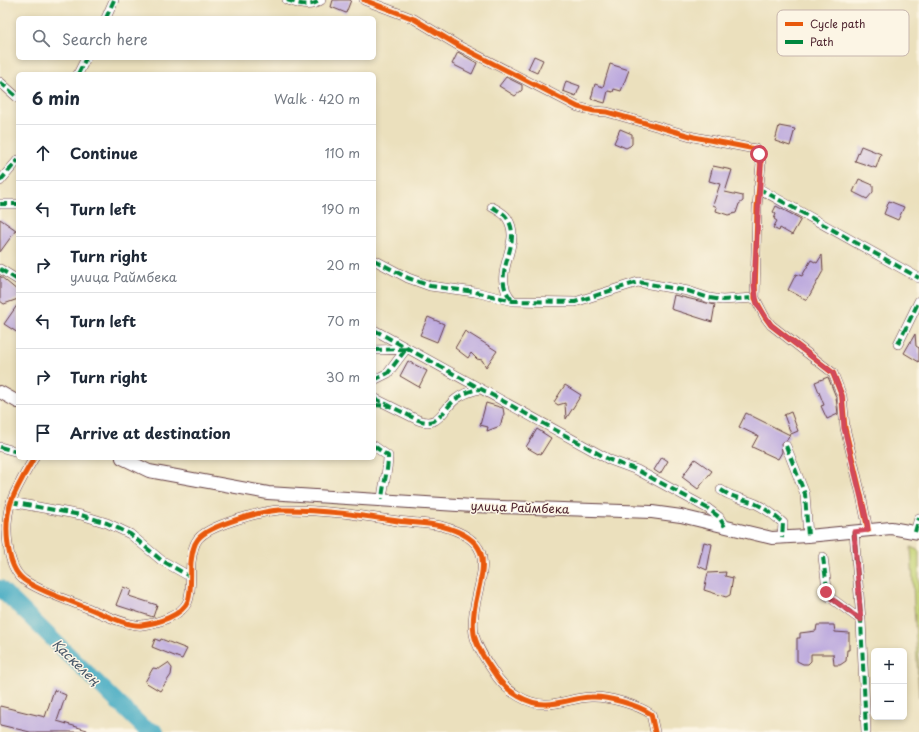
<!DOCTYPE html>
<html lang="en">
<head>
<meta charset="utf-8">
<style>
  :root { --surface:#fff; --page:#f6f6f7; --text:#1f2937; --muted:#747a83; --line:#e0e1e3 }
  body { margin:0; font-family:"Playpen Sans",sans-serif; background:var(--page); color:var(--text) }
  .controls { position:absolute; right:12px; bottom:12px; display:grid; overflow:hidden; border-radius:6px; box-shadow:0 2px 6px #0003 }
  .controls button { width:36px; height:36px; display:grid; place-items:center; padding:0; border:0; border-bottom:1px solid var(--line); background:var(--surface); color:var(--text); font:20px sans-serif }
  .stop { position:absolute; width:12px; height:12px; margin:-9px; border:3px solid #d1495b; border-radius:50%; background:#fff }
  .stop.end { background:#d1495b; border-color:#fff; box-shadow:0 1px 4px #0008 }
  .list { margin:0; padding:0; list-style:none }
  h2 { display:flex; justify-content:space-between; align-items:center; height:52px; margin:0; padding:0 16px; font-size:17px }
  h2 small { font-size:13px; font-weight:400; color:var(--muted) }
  .list li { display:grid; grid-template-columns:26px 1fr auto; gap:12px; align-items:center; box-sizing:border-box; height:56px; padding:0 16px; border-top:1px solid var(--line) }
  .list b { display:block; font-size:15px; white-space:nowrap }
  .list p { margin:0; font-size:13px; white-space:nowrap; color:var(--muted) }
  .list em { font-size:13px; font-style:normal; color:var(--muted) }
  .icon { flex:none; width:22px; height:22px; fill:none; stroke:currentColor; stroke-width:2; stroke-linecap:round; stroke-linejoin:round }
  .map { position:relative; flex:none; width:919px; height:732px; overflow:hidden }
  .search { position:absolute; background:var(--surface); box-shadow:0 2px 6px #0003; left:16px; top:16px; width:360px; height:44px; display:flex; align-items:center; gap:10px; box-sizing:border-box; padding:0 14px; border-radius:6px; color:var(--muted); font-size:15px }
  .panel { position:absolute; background:var(--surface); box-shadow:0 2px 6px #0003; left:16px; top:72px; width:360px; height:388px; border-radius:6px }
  .map>svg:first-child { display:block }
  .green { fill:#c4d375; stroke:#877950 }
  .lines { fill:none; stroke-linecap:round; stroke-linejoin:round }
  .river { stroke:#44abc3; stroke-width:16 }
  .building { fill:#bca9de }
  .minor-casing { stroke:#623c41; stroke-width:10 }
  .tertiary-casing { stroke:#623c41; stroke-width:14 }
  .minor { stroke:#fff; stroke-width:9 }
  .tertiary { stroke:#fff; stroke-width:12 }
  .quiet { stroke:#00873e; stroke-width:4; stroke-dasharray:8 4; stroke-linecap:butt }
  .cycleway-casing { stroke:#fcf5e5; stroke-width:8 }
  .cycleway { stroke:#e8590c; stroke-width:5 }
  .route { stroke:#d1495b; stroke-width:5 }
  .labels { text-anchor:middle; stroke-width:3; stroke-linejoin:round; paint-order:stroke }
  .street-label { font-size:12px; fill:#4a1f2b; stroke:#fcf5e5 }
  .water-label { font-size:13px; font-style:italic; fill:#485768; stroke:#fcf5e5 }
  .key { fill:#fcf5e5; stroke:#c7b5ad; stroke-width:1 }
  .key-label { font-size:11px; fill:#4a1f2b }
</style>
</head>
<body>
<div class="map">
<svg width="919" height="732" viewBox="0 0 919 732">
  <rect width="100%" height="100%" fill="#fcf5e5"/>
  <filter id="ink" filterUnits="userSpaceOnUse"><feTurbulence type="fractalNoise" baseFrequency=".025" numOctaves="2"/><feDisplacementMap in="SourceGraphic" scale="8" xChannelSelector="R" yChannelSelector="G"/><feConvolveMatrix kernelMatrix="1 2 1 2 8 2 1 2 1" color-interpolation-filters="sRGB"/></filter>
  <filter id="wash" filterUnits="userSpaceOnUse"><feTurbulence type="fractalNoise" baseFrequency=".012" numOctaves="4" result="noise"/><feDisplacementMap in="SourceGraphic" scale="16" xChannelSelector="R" yChannelSelector="G"/><feGaussianBlur stdDeviation="0.9" result="paint"/><feColorMatrix in="noise" values="0 0 0 0 0 0 0 0 0 0 0 0 0 0 0 0 0 1.4 0 .05"/><feComposite in="paint" operator="in"/></filter>
  <g filter="url(#wash)">
    <rect width="100%" height="100%" fill="#ebe0bd"/>
    <!-- green -->
    <path class="green" d="M911,547L919,551V698Z"/>
    <g class="lines">
      <!-- river -->
      <path class="river" d="M0,588L143,727L156,732"/>
    </g>
    <g id="blocks">
      <!-- building -->
      <path class="building" d="M333,0H351L346,13L331,7Z
        M458,52L477,63L472,74L452,64Z
        M534,56L543,60L537,73L528,69Z
        M610,64L629,70L621,91L614,89L613,92L608,91L605,103L591,99L595,84L603,87Z
        M506,77L522,85V90L515,96L499,86Z
        M566,81L580,86L576,96L563,91Z
        M779,126L795,129L790,146L775,141Z
        M620,129L632,134V144L630,146L626,148L614,143Z
        M861,146L881,154L876,168L855,161Z
        M713,166L732,170L725,192L743,196V201L739,204L736,213L728,215L716,211L717,207L713,205L720,184L709,181Z
        M859,179L873,185V192L867,199L853,192Z
        M889,201L904,207L898,220L884,214Z
        M776,206L801,219L792,235L780,228L779,231L773,228L777,221L774,219L776,214L773,212Z
        M0,219L16,230L0,252Z
        M822,255L823,271L807,300L788,290L796,274L802,276L811,260L817,263Z
        M0,276L18,291V299L4,304L0,301Z
        M674,295L715,305L712,322L671,309Z
        M18,304V333L4,324Z
        M428,317L444,324L437,342L420,335Z
        M465,331L497,351L486,367L482,360L477,359L471,353L468,358L455,348Z
        M915,334L916,346L919,348V362L904,353Z
        M408,361L427,371L419,387L400,376Z
        M828,377L836,397L838,414L827,419L821,406L824,405L815,382Z
        M565,385L581,395L566,419L565,403L558,405L554,402Z
        M486,403L503,408L504,414L500,426L487,431L488,427L480,425Z
        M791,412L798,431L791,434L784,415Z
        M746,413L790,435L787,440L781,443L782,452L778,459L752,447L758,436L739,427Z
        M537,429L551,438L541,454L539,453L538,454L526,447Z
        M662,457L668,461L660,474L654,470Z
        M695,459L712,471L698,489L682,477Z
        M704,542L712,544L707,570L698,566Z
        M726,572L725,576L733,578L730,595L726,597L704,590L708,573Z
        M123,587L131,590L129,596L157,605L153,617L116,605Z
        M817,625H834L835,632L849,633V650H847L846,661L840,665H834L833,654H811V661L808,664H803L797,661V638H800V633L816,631Z
        M155,639L160,641L161,639L187,649L182,659L152,647Z
        M168,663L172,668L171,675L160,691L145,682L153,668L159,669Z
        M54,690L66,695L57,721L87,730V732H30L0,725V706L45,717Z"/>
    </g>
  </g>
  <g filter="url(#ink)">
    <use href="#blocks" fill-opacity="0" stroke="#623c41" stroke-width="1"/>
    <g class="lines">
      <!-- minor casing -->
      <g class="minor-casing">
        <path id="minor" d="M287,0C300,4 309,8 321,0
          M364,0L414,19L459,46L578,107L594,111L607,112L694,137L755,149L759,154L761,164L757,207L755,298L765,317L771,325L833,373L842,396L845,428L861,495L868,530
          M106,18L114,0
          M78,74L86,58
          M0,82L18,98
          M0,181L18,160
          M758,188L919,278
          M0,204H18
          M492,207C497,210 504,213 507,218C525,245 487,275 513,301
          M374,260L408,278L430,286L475,292L513,301L575,302L638,282L688,291L709,298L722,300L755,298
          M0,269L18,280
          M374,330L610,460L637,470L707,508L719,517L725,527
          M898,344L919,301
          M374,350L406,349
          M374,380L388,373L406,349
          M374,398L418,420C439,428 442,410 456,399C464,393 470,391 479,389
          M374,446L388,456C388,473 383,484 382,500
          M786,446L805,494L808,536
          M0,447L18,452
          M34,458C26,472 17,486 11,502C4,522 5,566 24,580C41,592 63,598 82,606C97,611 127,627 142,625C157,623 182,616 188,601C192,590 190,573 191,562C192,554 193,545 198,539C209,525 262,511 280,510C319,509 359,515 398,521C412,523 427,523 441,526C514,545 467,587 474,634C477,649 489,665 497,677C508,692 528,705 547,704C562,704 576,697 591,697C607,696 638,705 651,714L655,732
          M721,490C731,497 740,498 751,502C763,506 774,515 783,523L782,538
          M11,502L81,515L107,523L130,534L161,560L189,576
          M854,532L861,620L866,732
          M915,532L919,518
          M823,557L828,596L861,620"/>
      </g>
      <!-- tertiary casing -->
      <g class="tertiary-casing">
        <path id="tertiary" d="M0,392L18,402
          M122,458L149,471L268,493L473,506L652,512L681,516L772,538L808,536L891,528L919,533"/>
      </g>
      <!-- minor -->
      <use href="#minor" class="minor"/>
      <!-- tertiary -->
      <use href="#tertiary" class="tertiary"/>
      <!-- quiet -->
      <path class="quiet" d="M287,0C300,4 309,8 321,0
        M106,18L114,0
        M78,74L86,58
        M0,82L18,98
        M0,181L18,160
        M758,188L919,278
        M0,204H18
        M492,207C497,210 504,213 507,218C525,245 487,275 513,301
        M374,260L408,278L430,286L475,292L513,301L575,302L638,282L688,291L709,298L722,300L755,298
        M0,269L18,280
        M374,330L610,460L637,470L707,508L719,517L725,527
        M898,344L919,301
        M374,350L406,349
        M374,380L388,373L406,349
        M374,398L418,420C439,428 442,410 456,399C464,393 470,391 479,389
        M374,405L389,406
        M374,446L388,456C388,473 383,484 382,500
        M786,446L805,494L808,536
        M0,447L18,452
        M721,490C731,497 740,498 751,502C763,506 774,515 783,523L782,538
        M11,502L81,515L107,523L130,534L161,560L189,576
        M854,532L861,620L866,732
        M915,532L919,518
        M823,557L828,596L861,620"/>
      <!-- cycleway casing -->
      <g class="cycleway-casing">
        <path id="cycleway" d="M364,0L414,19L459,46L578,107L594,111L607,112L694,137L755,149L759,154L761,164L757,207L755,298L765,317L771,325L833,373L842,396L845,428L861,495L868,530
          M34,458C26,472 17,486 11,502C4,522 5,566 24,580C41,592 63,598 82,606C97,611 127,627 142,625C157,623 182,616 188,601C192,590 190,573 191,562C192,554 193,545 198,539C209,525 262,511 280,510C319,509 359,515 398,521C412,523 427,523 441,526C514,545 467,587 474,634C477,649 489,665 497,677C508,692 528,705 547,704C562,704 576,697 591,697C607,696 638,705 651,714L655,732"/>
      </g>
      <!-- cycleway -->
      <use href="#cycleway" class="cycleway"/>
    </g>
  </g>
  <g class="lines" filter="url(#ink)">
    <!-- route -->
    <path class="route" d="M759,154L761,164L754,285L757,304L771,325L833,373L842,396L844,428L867,522L868,530L854,532L861,620L832,599L826,592"/>
  </g>
  <g class="labels">
    <!-- street labels -->
    <g class="street-label">
      <text transform="translate(520 508) rotate(2)" y="4">улица Раймбека</text>
    </g>
    <!-- water labels -->
    <g class="water-label">
      <text transform="translate(76 662) rotate(44)" y="5">Қаскелең</text>
    </g>
  </g>
  <!-- legend -->
  <rect x="777" y="10" width="132" height="46" rx="6" class="key"/>
  <rect x="785" y="22" width="18" height="4" fill="#e8590c"/>
  <rect x="785" y="40" width="18" height="4" fill="#00873e"/>
  <g class="key-label">
    <text x="810" y="28">Cycle path</text>
    <text x="810" y="46">Path</text>
  </g>
</svg>
<div class="controls">
<button>+</button>
<button>−</button>
</div>
<div class="stop" style="left:759px;top:154px"></div>
<div class="stop end" style="left:826px;top:592px"></div>
<div class="search"><svg class="icon" aria-label="search" viewBox="0 0 24 24"><circle cx="10" cy="10" r="6"/><path d="M15 15l6 6"/></svg>Search here</div>
<section class="panel">
<h2>6 min<small>Walk · 420 m</small></h2>
<ul class="list">
<li><svg class="icon" aria-label="ahead" viewBox="0 0 24 24"><path d="M12 20V5M6 11l6-6 6 6"/></svg><div><b>Continue</b></div><em>110 m</em></li>
<li><svg class="icon" aria-label="left" viewBox="0 0 24 24"><path d="M17 20v-9H6M10 6l-5 5 5 5"/></svg><div><b>Turn left</b></div><em>190 m</em></li>
<li><svg class="icon" aria-label="right" viewBox="0 0 24 24"><path d="M7 20v-9h11M14 6l5 5-5 5"/></svg><div><b>Turn right</b><p>улица Раймбека</p></div><em>20 m</em></li>
<li><svg class="icon" aria-label="left" viewBox="0 0 24 24"><path d="M17 20v-9H6M10 6l-5 5 5 5"/></svg><div><b>Turn left</b></div><em>70 m</em></li>
<li><svg class="icon" aria-label="right" viewBox="0 0 24 24"><path d="M7 20v-9h11M14 6l5 5-5 5"/></svg><div><b>Turn right</b></div><em>30 m</em></li>
<li><svg class="icon" aria-label="arrive" viewBox="0 0 24 24"><path d="M6 21V4h12l-3 4 3 4H6"/></svg><div><b>Arrive at destination</b></div></li>
</ul>
</section>
</div>
</body>
</html>
